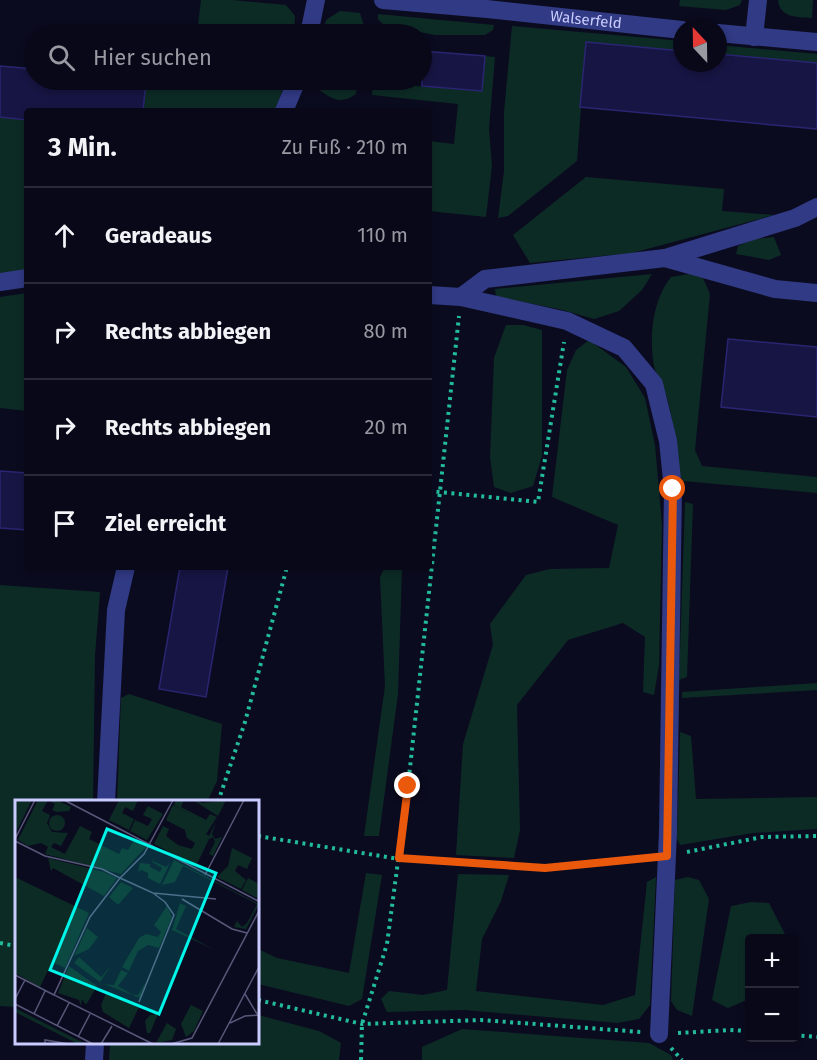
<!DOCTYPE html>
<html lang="de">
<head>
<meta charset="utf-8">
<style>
  :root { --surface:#080818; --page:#111121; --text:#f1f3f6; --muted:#989aa2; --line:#292937 }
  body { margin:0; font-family:"Fira Sans",sans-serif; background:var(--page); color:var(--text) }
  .controls { position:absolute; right:18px; bottom:18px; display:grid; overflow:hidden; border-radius:6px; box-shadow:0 3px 9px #0003 }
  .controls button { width:54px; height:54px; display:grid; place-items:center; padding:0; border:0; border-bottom:2px solid var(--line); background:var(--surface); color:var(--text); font:30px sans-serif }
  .compass { position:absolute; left:673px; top:18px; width:54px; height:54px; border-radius:50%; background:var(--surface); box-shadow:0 3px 9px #0003; rotate:338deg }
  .stop { position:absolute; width:18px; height:18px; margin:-14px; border:4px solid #ea580c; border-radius:50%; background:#fff }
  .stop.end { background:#ea580c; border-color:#fff; box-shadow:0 2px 6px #0008 }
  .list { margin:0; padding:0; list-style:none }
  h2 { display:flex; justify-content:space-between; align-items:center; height:78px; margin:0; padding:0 24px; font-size:26px }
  h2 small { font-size:20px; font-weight:400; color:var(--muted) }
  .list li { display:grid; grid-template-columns:39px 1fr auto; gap:18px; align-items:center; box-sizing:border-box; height:96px; padding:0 24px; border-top:2px solid var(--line) }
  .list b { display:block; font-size:22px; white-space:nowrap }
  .list em { font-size:20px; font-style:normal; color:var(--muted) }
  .icon { flex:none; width:33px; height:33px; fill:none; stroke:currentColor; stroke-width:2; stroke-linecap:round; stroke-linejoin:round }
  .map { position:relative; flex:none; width:817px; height:1060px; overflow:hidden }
  .search { position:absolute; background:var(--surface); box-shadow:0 3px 9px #0003; left:24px; top:24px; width:408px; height:66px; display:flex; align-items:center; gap:15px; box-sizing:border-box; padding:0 21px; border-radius:33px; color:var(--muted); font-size:22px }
  .panel { position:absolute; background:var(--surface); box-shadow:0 3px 9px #0003; left:24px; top:108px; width:408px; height:462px; border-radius:6px }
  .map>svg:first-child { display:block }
  .green { fill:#0d2b25 }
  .building { fill:#171543; stroke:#292571; stroke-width:1.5 }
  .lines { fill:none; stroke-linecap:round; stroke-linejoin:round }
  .path { stroke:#22bb9b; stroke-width:4; stroke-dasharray:3 4.5; stroke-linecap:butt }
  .minor { stroke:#313a84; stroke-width:18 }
  .route { stroke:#ea580c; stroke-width:8 }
  .labels { text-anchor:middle; stroke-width:6; stroke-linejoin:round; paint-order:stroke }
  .street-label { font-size:15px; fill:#caccff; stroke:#0b0b20 }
  .inset-road { fill:none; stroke:#575879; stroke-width:1.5 }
  .view { fill:#00f5e9; fill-opacity:0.15; stroke:#00f5e9; stroke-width:3 }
  .inset-edge { fill:none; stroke:#caccff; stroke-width:3 }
</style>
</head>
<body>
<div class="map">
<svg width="817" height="1060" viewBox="0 0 817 1060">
  <rect width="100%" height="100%" fill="#0b0b20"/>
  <!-- green -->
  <path class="green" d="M201,0H232L286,5L295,16L294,34H197Z
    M680,0H742L740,5L726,10L679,6Z
    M778,0H813L812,18C797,17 780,18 778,0Z
    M340,11L360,13L365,29L364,34H323L326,20Z
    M378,14L494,25L493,30L485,35H435L384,25L378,19Z
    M512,26L682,41V51L586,42L577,161L508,216L498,218L504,171V112Z
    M718,45L817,54V63L718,54Z
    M485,56L495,57L489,129L492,166L486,217L429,211V141L454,144L458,104L372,95L373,80H376V83L482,91Z
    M146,80H285L276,111H143Z
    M317,80H358L356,94C341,105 331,99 318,89Z
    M0,117L27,120V270L0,274Z
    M586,177L724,189L722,211L774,215L632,253L530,263L513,235Z
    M774,237L781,255L769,260L736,254L738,246L754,239Z
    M652,274L642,290L619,311L594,319L559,309L496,297L495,289Z
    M689,274L703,278L710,294L695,450L702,466L817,477V493L683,481L680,475C677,450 674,426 668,401C665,389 657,378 654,366C649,337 652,301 671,277Z
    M27,293V411L0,408V297Z
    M506,325H523L542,330V456L533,486L511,493L494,487L490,457L494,358Z
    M589,340L626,367L645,398L655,445L662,525L659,665L654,695L643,692L645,637L623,623L568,640L517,705L520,830L514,858L456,855L463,744L493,645L490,624L526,575L550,569L609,568L618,525L552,497L567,370L576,350Z
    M685,502L693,504L687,677L679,680Z
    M385,567H402L398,694L379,836H364L385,686L380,577Z
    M0,585L100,592L95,656L93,802H16V1007L0,1006Z
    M817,683V690L682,698V692Z
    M129,694L222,724L217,781L207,802H117L121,698Z
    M680,732L691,736L696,799L817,797V829L753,833L680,845L677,839Z
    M366,873L382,875L362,999L349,1006L258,984V949L277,958L349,973Z
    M458,874L509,875L501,901L482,939L476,991L603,1005L635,995L647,882L656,877L650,1005L639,1019L618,1023L464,1010L387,1012L381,999L389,991L423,995L447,990Z
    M688,877L699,880L709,899L692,1016L677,1010L671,1001L675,880Z
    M751,902L769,903L787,938H750L749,999L728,1008L712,1000L731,906Z
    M258,1015L319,1031L341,1043L339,1060H109L110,1044H258Z
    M462,1029L649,1043L671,1055L673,1060H422V1047Z"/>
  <!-- building -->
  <path class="building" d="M586,42L682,51V63H718V54L817,63V129L580,107Z
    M422,51L485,56L482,91L422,86Z
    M0,66L34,69V80H146L143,111H27V120L0,117Z
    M728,339L817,347V417L721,407Z
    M0,471L27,473V530L0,528Z
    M180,567H228L206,697L159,689Z"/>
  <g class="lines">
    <!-- path -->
    <path class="path" d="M429,491L538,502L564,342
      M218,802L245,722L287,567
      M258,836L399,859L545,868L647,858
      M687,852L762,837L817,836
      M0,943L16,946
      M258,1000L362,1024L481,1020L641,1032
      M678,1033L730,1030L750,1031
      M794,1035L817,1037
      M671,1048L682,1060
      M361,1060L362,1024L387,944L408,786L459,316"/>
    <!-- minor -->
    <g class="minor">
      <path id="s1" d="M383,0L487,9L682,30"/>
      <path d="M718,33L817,42"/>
      <path d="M309,34L316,0"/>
      <path d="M754,37L758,0"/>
      <path d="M284,111L297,80"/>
      <path d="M665,258L775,289L817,293"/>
      <path d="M0,282L27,278"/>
      <path d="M429,295L461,297L485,279L665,258L795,218L817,207"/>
      <path d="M461,297L567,321L624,348L654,384L668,441L673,489L668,832L659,1034"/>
      <path d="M106,802L116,610L126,567"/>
      <path d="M94,1060L95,1044"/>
    </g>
  </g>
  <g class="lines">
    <!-- route -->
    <path class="route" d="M408,786L399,858L545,868L667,856L673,489"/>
  </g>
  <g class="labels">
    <!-- street labels -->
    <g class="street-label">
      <text dy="5" stroke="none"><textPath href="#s1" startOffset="204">Walserfeld</textPath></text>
    </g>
  </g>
  <!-- overview -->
  <g transform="translate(15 800)">
    <rect width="244" height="244" fill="#0b0b20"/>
    <path d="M0,0H17L0,34ZM23,0H42L56,7L54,11L42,12L37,10L40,4L33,0L27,11L35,15L32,23L37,32L53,33L46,46L39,43L36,47L50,54L65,26L77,32L74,39L104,54L107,48L113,50L119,40L131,47L106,74L30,54L33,47L26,43L13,46L3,40ZM104,0H123L118,11L110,7L107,13L119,19L114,30L94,20ZM161,0H169L166,7L191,20L195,14L202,17L191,34L194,36L201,22L197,34L200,39L207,37L198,56L194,54L200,42L198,37L194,39L181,66L139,44L148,26L154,29L151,36L163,45L177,49L180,43L172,38L170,30L151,20L158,5L179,16L159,5ZM178,0L188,3L211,0L203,16ZM133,6L148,14L132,40L115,31L120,20L133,26L137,19L128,15ZM34 23a8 8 0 1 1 16 0a8 8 0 1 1-16 0ZM217,48L237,58L232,69L223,65L220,71L231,80L226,89L202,77L213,66ZM140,56L138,61L151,67L155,63L145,84L133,78V73L126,70L123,72L125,63L135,64V67L145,72L147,68L137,62ZM33,58L89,72L102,78L89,96L38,68L36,71ZM159,60L242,103L243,106L231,129L219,127L222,121L227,127L232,123L242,104L168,66L160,82L147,85ZM0,77L74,113L50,168L37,162L25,187L0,173ZM233,78L244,84V99L227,90ZM106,82L118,88L103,105L94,97ZM165,103L171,106L161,129L200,150L157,130ZM152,106L157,117L144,148L133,145L123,151L114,171L107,167L124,138L131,134L143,137L146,132L139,125ZM72,128L83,137L74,149L59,156ZM64,157L86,177L96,166L85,182L59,163ZM54,166L82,186L71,205L67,199L66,206L64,200L43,193ZM106,170L113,173L103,186L118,195H123L131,181L125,198L89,184L99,185ZM92,191L125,205L114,228L88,212L86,205ZM176,205L188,211L179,231L171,237L166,224ZM0,208L39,228L71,244H63L0,212ZM143,214L135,233H132L130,221L135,215ZM152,223L161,229L157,240L141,243Z" fill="#0d2b25"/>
    <path class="inset-road" d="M49,0L245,102M0,39L20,0M0,41L30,56L87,69L105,78L129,54L158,0M190,75L229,0M167,99L217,129L232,133M0,175L39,195M230,194L242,214M0,199L10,180M124,202L159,115L150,102L138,93M0,204L78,244M19,214L30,191M215,223L230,216L245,215M42,226L54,203M63,237L75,214M30,244V240L54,244M86,244L97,226M138,244L39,195L75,117L105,78L138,93L201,99M156,244L177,238L245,109M203,244L245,165"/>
    <path class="view" d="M92,29L201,73L144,214L35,170Z"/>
    <rect width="244" height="244" class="inset-edge"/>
  </g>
</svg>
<div class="controls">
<button>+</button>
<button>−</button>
</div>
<svg class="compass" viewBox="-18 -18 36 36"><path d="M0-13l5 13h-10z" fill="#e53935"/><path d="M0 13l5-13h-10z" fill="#989aa2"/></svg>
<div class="stop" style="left:673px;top:489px"></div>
<div class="stop end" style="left:408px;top:786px"></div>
<div class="search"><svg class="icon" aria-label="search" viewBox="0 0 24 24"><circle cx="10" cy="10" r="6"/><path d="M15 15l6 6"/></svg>Hier suchen</div>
<section class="panel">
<h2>3 Min.<small>Zu Fuß · 210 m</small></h2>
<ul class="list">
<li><svg class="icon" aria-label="ahead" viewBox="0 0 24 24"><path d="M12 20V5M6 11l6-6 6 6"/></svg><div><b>Geradeaus</b></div><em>110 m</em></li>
<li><svg class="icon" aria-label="right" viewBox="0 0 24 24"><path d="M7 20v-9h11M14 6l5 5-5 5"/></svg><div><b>Rechts abbiegen</b></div><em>80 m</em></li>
<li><svg class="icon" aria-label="right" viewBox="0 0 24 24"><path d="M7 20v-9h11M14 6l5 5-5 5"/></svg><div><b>Rechts abbiegen</b></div><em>20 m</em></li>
<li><svg class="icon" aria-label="arrive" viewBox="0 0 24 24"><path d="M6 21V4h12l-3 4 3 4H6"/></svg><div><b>Ziel erreicht</b></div></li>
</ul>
</section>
</div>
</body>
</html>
